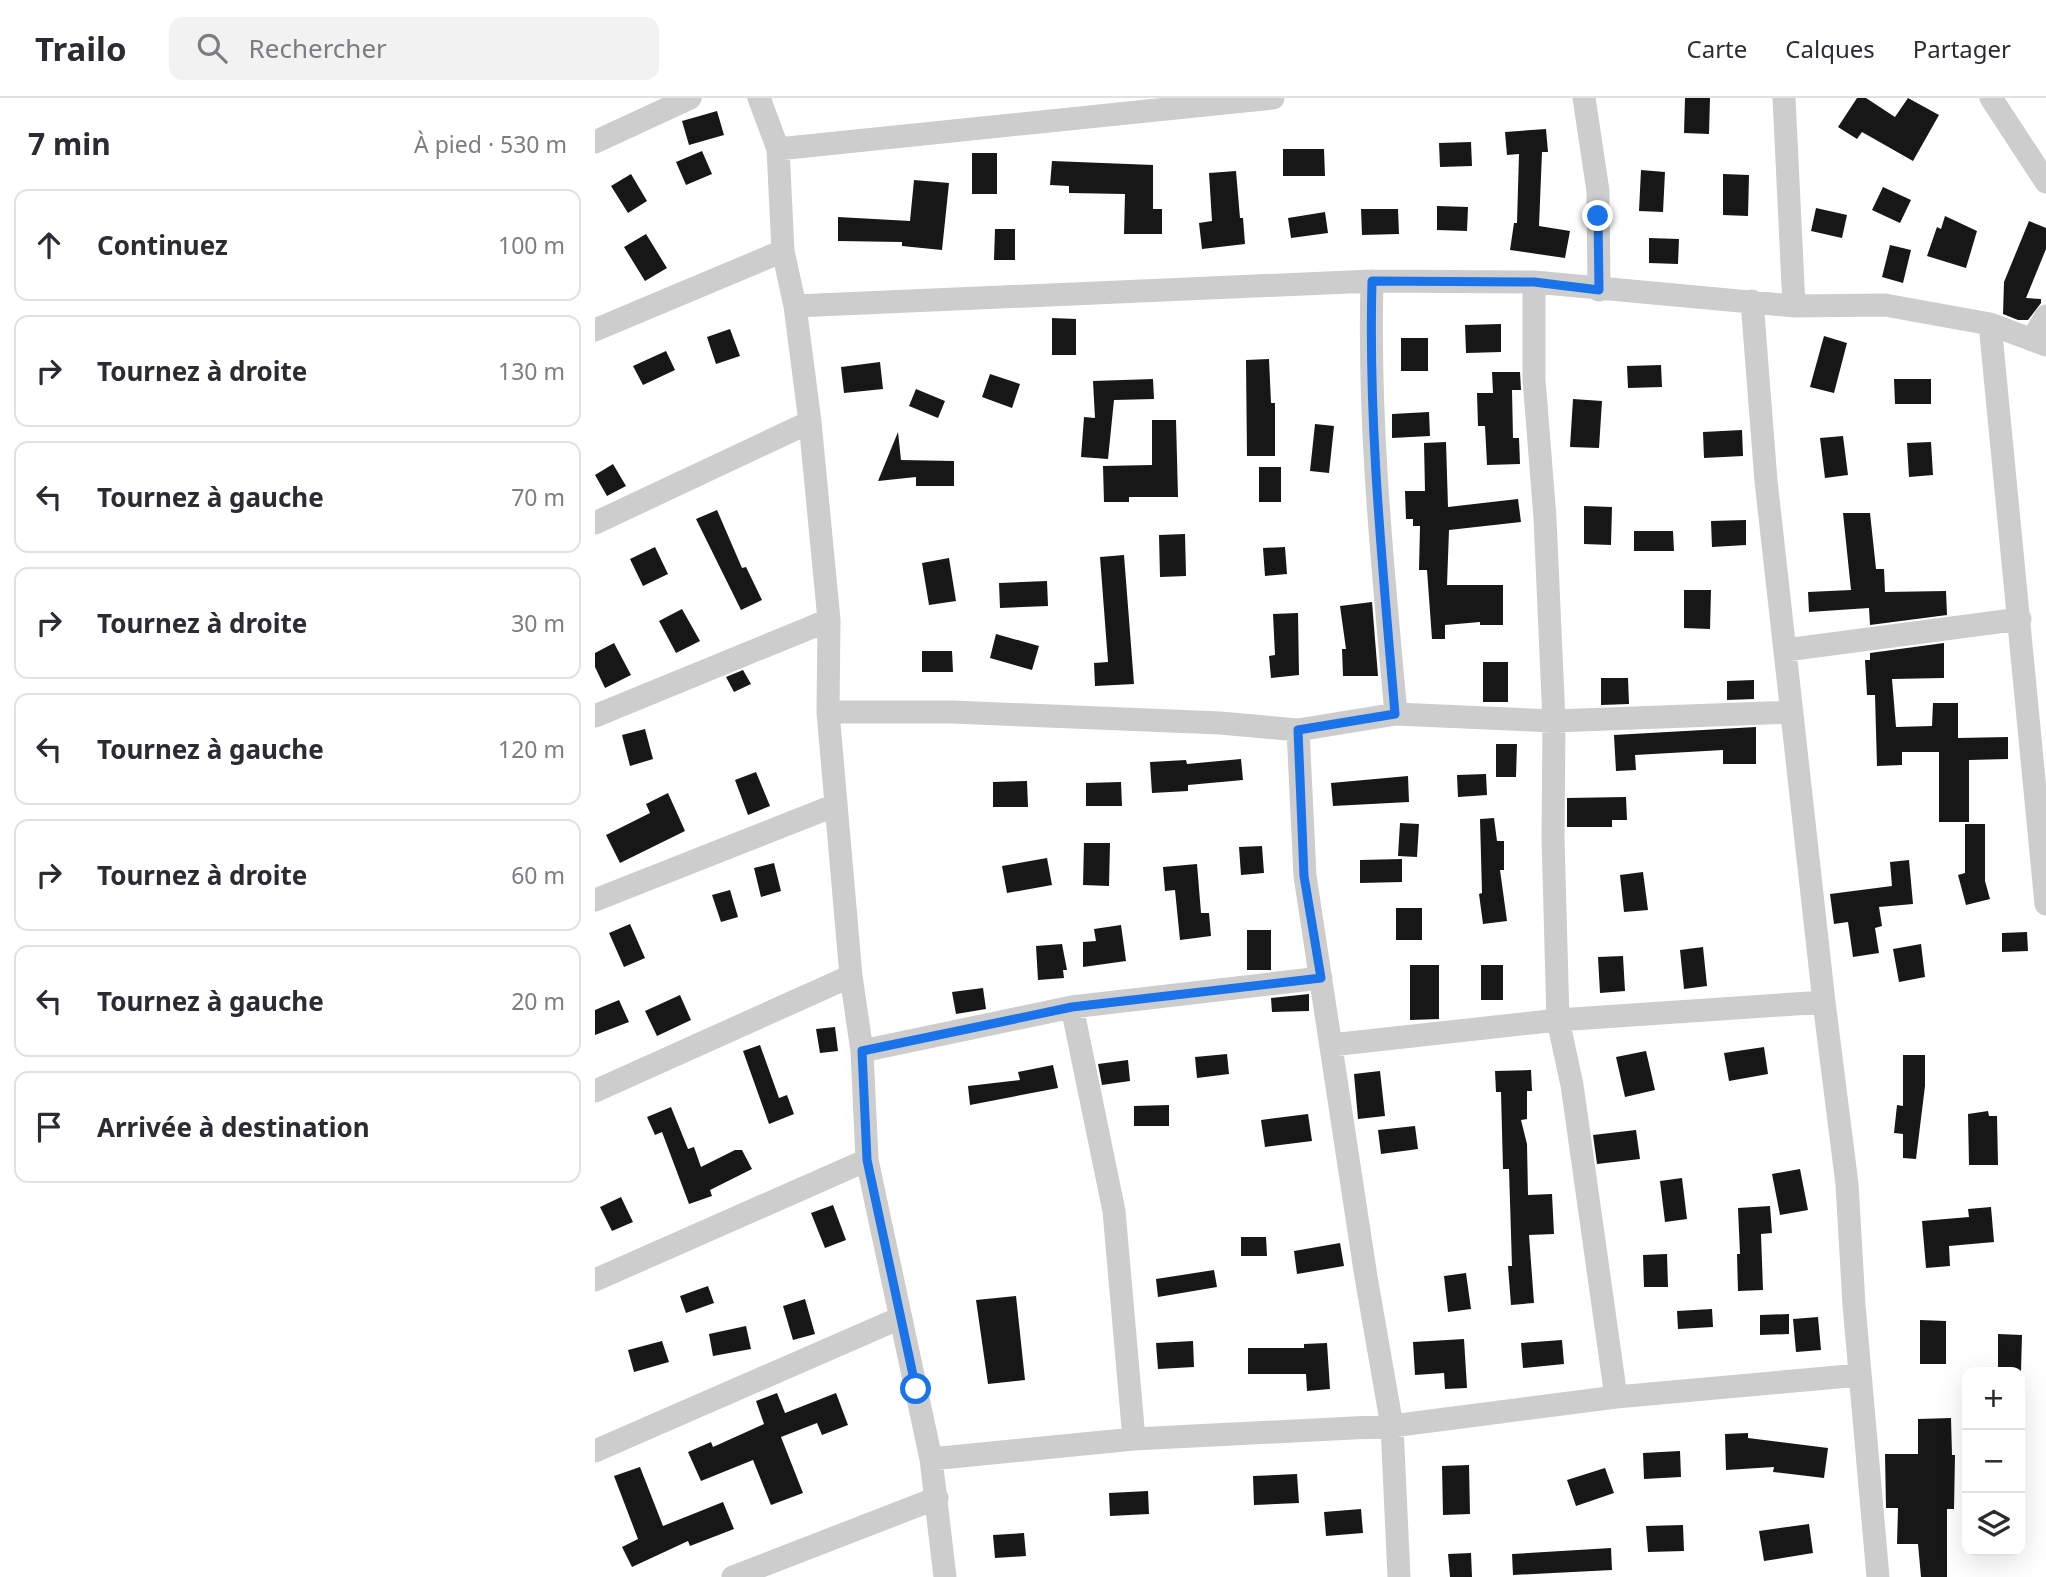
<!DOCTYPE html>
<html lang="fr">
<head>
<meta charset="utf-8">
<style>
  :root { --surface:#fff; --page:#f2f2f3; --text:#2b2b33; --muted:#7c7c81; --line:#e1e1e2 }
  body { margin:0; font-family:"Noto Sans",sans-serif; background:var(--page); color:var(--text) }
  .controls { position:absolute; right:21px; bottom:21px; display:grid; overflow:hidden; border-radius:14px; box-shadow:0 7px 28px #0002 }
  .controls button { width:63px; height:63px; display:grid; place-items:center; padding:0; border:0; border-bottom:2px solid var(--line); background:var(--surface); color:var(--text); font:35px sans-serif }
  .stop { position:absolute; width:21px; height:21px; margin:-16px; border:5px solid #1a73e8; border-radius:50%; background:#fff }
  .stop.end { background:#1a73e8; border-color:#fff; box-shadow:0 2px 7px #0008 }
  .list { margin:0; padding:0; list-style:none }
  h2 { display:flex; justify-content:space-between; align-items:center; height:91px; margin:0; padding:0 28px; font-size:30px }
  h2 small { font-size:23px; font-weight:400; color:var(--muted) }
  .list li { display:grid; grid-template-columns:46px 1fr auto; gap:21px; align-items:center; box-sizing:border-box; height:112px; margin:0 14px 14px; padding:0 14px; border:2px solid var(--line); border-radius:14px }
  .list b { display:block; font-size:26px; white-space:nowrap }
  .list em { font-size:23px; font-style:normal; color:var(--muted) }
  .icon { flex:none; width:38px; height:38px; fill:none; stroke:currentColor; stroke-width:2; stroke-linecap:round; stroke-linejoin:round }
  .map { position:relative; flex:none; width:1451px; height:1479px; overflow:hidden }
  header { display:flex; align-items:center; gap:42px; box-sizing:border-box; height:98px; padding:0 35px; background:var(--surface); border-bottom:2px solid var(--line) }
  header strong { font-size:33px }
  nav { display:flex; gap:38px; margin-inline-start:auto; font-size:24px }
  .search { width:490px; height:63px; background:var(--page); display:flex; align-items:center; gap:18px; box-sizing:border-box; padding:0 24px; border-radius:14px; color:var(--muted); font-size:26px }
  main { display:flex }
  aside { flex:1; background:var(--surface) }
  .map>svg:first-child { display:block }
  .building { fill:#171717 }
  .lines { fill:none; stroke-linecap:round; stroke-linejoin:round }
  .minor { stroke:#cdcdcd; stroke-width:23 }
  .route { stroke:#1a73e8; stroke-width:9 }
</style>
</head>
<body>
<header>
<strong>Trailo</strong>
<div class="search"><svg class="icon" aria-label="search" viewBox="0 0 24 24"><circle cx="10" cy="10" r="6"/><path d="M15 15l6 6"/></svg>Rechercher</div>
<nav><a>Carte</a><a>Calques</a><a>Partager</a></nav>
</header>
<main>
<aside>
<h2>7 min<small>À pied · 530 m</small></h2>
<ul class="list">
<li><svg class="icon" aria-label="ahead" viewBox="0 0 24 24"><path d="M12 20V5M6 11l6-6 6 6"/></svg><div><b>Continuez</b></div><em>100 m</em></li>
<li><svg class="icon" aria-label="right" viewBox="0 0 24 24"><path d="M7 20v-9h11M14 6l5 5-5 5"/></svg><div><b>Tournez à droite</b></div><em>130 m</em></li>
<li><svg class="icon" aria-label="left" viewBox="0 0 24 24"><path d="M17 20v-9H6M10 6l-5 5 5 5"/></svg><div><b>Tournez à gauche</b></div><em>70 m</em></li>
<li><svg class="icon" aria-label="right" viewBox="0 0 24 24"><path d="M7 20v-9h11M14 6l5 5-5 5"/></svg><div><b>Tournez à droite</b></div><em>30 m</em></li>
<li><svg class="icon" aria-label="left" viewBox="0 0 24 24"><path d="M17 20v-9H6M10 6l-5 5 5 5"/></svg><div><b>Tournez à gauche</b></div><em>120 m</em></li>
<li><svg class="icon" aria-label="right" viewBox="0 0 24 24"><path d="M7 20v-9h11M14 6l5 5-5 5"/></svg><div><b>Tournez à droite</b></div><em>60 m</em></li>
<li><svg class="icon" aria-label="left" viewBox="0 0 24 24"><path d="M17 20v-9H6M10 6l-5 5 5 5"/></svg><div><b>Tournez à gauche</b></div><em>20 m</em></li>
<li><svg class="icon" aria-label="arrive" viewBox="0 0 24 24"><path d="M6 21V4h12l-3 4 3 4H6"/></svg><div><b>Arrivée à destination</b></div></li>
</ul>
</aside>
<div class="map">
<svg width="1451" height="1479" viewBox="0 0 1451 1479">
  <rect width="100%" height="100%" fill="#fff"/>
  <!-- building -->
  <path class="building" d="M1090,0H1115L1114,36L1089,35Z
    M1262,0H1271L1300,19L1313,0L1344,17L1318,63L1267,34L1262,41L1243,29Z
    M122,13L129,37L94,47L87,23Z
    M951,31L953,54H947L944,128L975,133L970,160L915,152L919,125H922L924,56L912,57L910,34Z
    M876,44L877,68L845,69L844,45Z
    M688,51H729L730,78H688Z
    M107,53L117,76L91,87L81,64Z
    M377,55H402V96H377Z
    M457,63L558,67V111H567V136H529L530,96L474,95V88L455,87Z
    M1046,72L1070,74L1068,114L1044,113Z
    M641,73L645,120H648L650,146L607,151L604,125L617,123L614,75Z
    M36,76L52,103L33,115L16,88Z
    M1128,76L1154,77L1153,118L1128,117Z
    M319,82L354,85L347,152L307,148V144L243,143V119L315,123Z
    M1288,89L1316,102L1305,125L1277,112Z
    M842,108L873,109L872,133L842,132Z
    M1221,110L1252,117L1247,140L1216,133Z
    M766,111H803L804,136L767,137Z
    M730,114L733,135L696,140L693,120Z
    M1350,118L1382,133L1371,170L1332,158L1342,129L1346,131Z
    M1434,123L1451,130V151L1431,200L1446,201V205L1433,222H1423L1408,216L1409,184Z
    M400,131H420V162H399Z
    M51,136L72,170L50,183L29,149Z
    M1054,140L1084,141L1083,166L1054,165Z
    M1295,147L1316,152L1308,185L1287,179Z
    M457,220L481,221V257H457Z
    M906,226V254L871,255L870,227Z
    M135,231L145,258L121,266L112,239Z
    M1229,238L1252,245L1239,295L1215,289Z
    M806,240H833V273H806Z
    M71,253L80,272L48,287L38,268Z
    M674,261L676,305H680V358H652L651,262Z
    M285,264L288,291L249,295L246,269Z
    M1066,267L1067,289L1033,290L1032,268Z
    M897,274H925L926,292H917L918,340H924L925,366L892,367L890,328H883L882,295H898Z
    M395,276L425,286L417,310L387,299Z
    M558,281L559,301L519,302L513,361L486,359L489,319L500,320L498,283Z
    M1299,281H1336V306H1300Z
    M321,291L350,303L343,320L314,308Z
    M978,301L1007,303L1004,350L975,349Z
    M834,314L835,338L797,340V316Z
    M557,322H581L583,399H534V404H509L508,368L557,367Z
    M720,326L739,328L734,375L715,373Z
    M1147,332L1148,358L1109,360L1108,334Z
    M303,334L306,362L359,363V388H321V379L283,383Z
    M1248,338L1253,377L1230,380L1225,340Z
    M851,344L853,409L923,401L926,424L854,432L852,487H908V527H885V524L850,527V541H837L832,472H824L825,428H818V421H811L810,393H830L829,345Z
    M1336,344L1338,377L1314,379L1312,345Z
    M18,366L31,388L12,398L0,377Z
    M664,369H686V404H664Z
    M989,408L1017,409L1016,447L989,446Z
    M122,412L147,470L151,469L167,502L146,512L101,421Z
    M1248,415H1275L1281,471H1289L1290,494L1351,493L1352,517L1275,527L1274,510L1214,514L1213,494L1256,492Z
    M1151,422V447L1117,449L1116,423Z
    M1039,433H1078L1079,453H1039Z
    M590,436L591,478L565,479L564,437Z
    M60,449L73,476L48,488L35,461Z
    M690,449L692,476L670,478L668,450Z
    M529,457L539,586L500,588L499,565L513,564L505,459Z
    M354,460L361,503L334,507L327,465Z
    M452,483L453,508L405,510L404,485Z
    M1089,492H1116L1115,531L1089,530Z
    M777,504L783,578H748L747,551H751L745,508Z
    M87,511L105,543L81,555L64,523Z
    M703,515L704,577L676,580L674,558L680,557L678,516Z
    M401,536L444,548L437,572L395,560Z
    M19,545L36,577L10,590L0,569V555Z
    M1349,545V580L1297,581L1301,629L1337,628L1338,605H1363V640L1413,639V661L1374,662V724H1344V654H1307V667L1282,668L1280,597H1272L1270,562H1275V555Z
    M327,553H357L358,574H327Z
    M888,564H913V604H888Z
    M148,572L156,586L139,594L131,579Z
    M1006,580H1033L1034,606L1006,607Z
    M1159,582V601L1132,602V583Z
    M1161,629V666H1128V652L1040,657L1041,672L1021,673L1019,637Z
    M50,631L58,661L35,668L27,637Z
    M901,646H922L921,679H901Z
    M646,661L648,682L593,687V693L557,695L555,664L591,662L592,666Z
    M161,674L175,708L153,717L140,682Z
    M891,676L892,697L863,699L862,677Z
    M813,678L814,704L738,708L736,685Z
    M432,683L433,709H398V684Z
    M526,684L527,708H491V685Z
    M73,695L90,733L25,765L11,737L55,715L51,706Z
    M1031,699L1032,722H1017V729H972V700Z
    M899,720L902,743H909V772H905L912,823L888,826L884,796L887,795L885,721Z
    M805,725L824,726L822,759L803,758Z
    M1370,726H1390V783L1395,801L1371,807L1363,777L1370,775Z
    M489,745H515L514,788L488,787Z
    M667,748L669,775L646,777L644,749Z
    M452,760L457,787L412,795L407,768Z
    M807,761V784L765,785V762Z
    M1314,762L1318,806L1284,809L1287,828L1280,830L1284,855L1258,859L1253,824L1239,826L1235,796L1297,788L1295,764Z
    M179,765L186,793L166,799L159,770Z
    M602,766L606,815H614L616,838L585,842L580,792L570,793L568,769Z
    M1048,774L1053,812L1029,814L1025,777Z
    M135,792L143,819L126,824L117,797Z
    M801,810H827V842H801Z
    M35,826L50,860L29,869L14,835Z
    M526,827L531,863L488,869V844L501,843L499,831Z
    M652,832H676V872H652Z
    M1432,834L1433,853L1407,854V835Z
    M467,846L472,872H468L469,880L443,882L441,848Z
    M1326,846L1330,879L1304,884L1298,851Z
    M1108,849L1112,888L1089,891L1085,852Z
    M1028,858L1030,893L1005,895L1003,859Z
    M815,867H844V921L815,922Z
    M886,867H908V902H886Z
    M388,890L391,911L361,916L357,894Z
    M714,896V913L677,914L676,900Z
    M85,897L96,922L62,938L50,913Z
    M24,902L34,924L0,937V912Z
    M240,929L243,953L225,955L221,931Z
    M165,947L184,1000L192,997L199,1016L174,1026L148,953Z
    M1169,949L1173,976L1134,983L1129,955Z
    M1051,953L1060,992L1030,999L1021,959Z
    M632,956L634,976L602,980L600,959Z
    M1308,957H1330V988L1321,1061L1308,1060V1036L1299,1035L1302,1007L1308,1008Z
    M533,962L535,983L507,987L503,966Z
    M458,967L463,990L375,1007L373,988L425,982L423,974Z
    M936,972L937,993H932V1021L926,1022L932,1046L933,1097L957,1096L959,1136L934,1137L939,1205L916,1207L913,1168H917L914,1071H908L906,994H901L900,973Z
    M785,973L790,1018L763,1021L759,976Z
    M574,1007V1028H539V1008Z
    M76,1009L93,1051L99,1049L106,1069L140,1052H147L157,1071L115,1092L117,1098L94,1106L67,1034L60,1037L52,1019Z
    M1393,1013L1394,1018H1402L1403,1067H1374L1373,1016Z
    M713,1016L717,1043L670,1049L666,1022Z
    M820,1028L823,1051L786,1056L783,1032Z
    M1041,1032L1045,1061L1002,1066L998,1037Z
    M1205,1071L1213,1112L1185,1117L1177,1076Z
    M1087,1080L1092,1121L1070,1124L1065,1083Z
    M26,1099L38,1124L17,1133L5,1109Z
    M238,1107L251,1142L230,1150L216,1115Z
    M1175,1108L1177,1135L1166,1136L1168,1192L1143,1193L1142,1156H1145L1143,1110Z
    M1396,1109L1399,1144L1354,1148L1355,1168L1331,1170L1327,1123L1374,1119L1373,1111Z
    M646,1139H671L672,1158H646Z
    M745,1145L749,1168L702,1176L699,1153Z
    M1072,1156L1073,1189H1049L1048,1157Z
    M619,1172L622,1189L563,1199L561,1181Z
    M871,1175L876,1211L853,1214L849,1178Z
    M113,1188L119,1205L91,1215L85,1198Z
    M421,1198L430,1282L393,1286L381,1202Z
    M210,1201L220,1236L198,1242L188,1208Z
    M1117,1211L1118,1229L1083,1231L1082,1213Z
    M1194,1216V1236L1165,1237V1217Z
    M1223,1219L1226,1252L1201,1254L1198,1221Z
    M1325,1222L1351,1223V1266H1325Z
    M151,1228L156,1251L118,1258L114,1236Z
    M1403,1236L1427,1237L1426,1273L1403,1272Z
    M869,1241L872,1290L850,1291L849,1275L820,1277L818,1244Z
    M967,1242L969,1266L928,1270L926,1245Z
    M67,1243L74,1264L39,1274L33,1252Z
    M598,1243L599,1269L563,1271L561,1245Z
    M732,1245L735,1291L712,1293L711,1276H653V1250H709V1246Z
    M182,1295L190,1315L241,1295L253,1327L227,1337L222,1325L186,1339L208,1395L176,1407L158,1362L106,1383L93,1354L116,1344L118,1349L169,1326L161,1303Z
    M1356,1320L1357,1357H1360L1359,1411H1352V1479H1326L1323,1446H1302L1303,1410H1291L1290,1356H1323V1321Z
    M1153,1335V1340L1233,1350L1229,1380L1178,1374L1179,1369L1131,1372L1130,1336Z
    M1085,1353L1086,1379L1049,1381L1048,1355Z
    M874,1367L875,1416L848,1417L847,1368Z
    M45,1369L68,1428L128,1404L139,1431L95,1448L93,1443L37,1469L27,1449L43,1441L19,1378Z
    M1010,1370L1019,1395L981,1408L972,1382Z
    M702,1376L704,1405L659,1407L658,1378Z
    M553,1393L554,1416L515,1418L514,1395Z
    M766,1411L768,1435L731,1438L729,1414Z
    M1214,1426L1218,1455L1169,1463L1164,1433Z
    M1088,1427L1089,1453L1053,1454L1051,1428Z
    M429,1435L431,1458L400,1460L398,1437Z
    M1016,1450L1017,1472L918,1477L917,1456Z
    M876,1455L877,1479H855L853,1456Z"/>
  <g class="lines">
    <!-- minor -->
    <path class="minor" d="M164,0L183,51L188,153L200,208L215,324L234,522L233,614L256,878L267,953L272,1062L336,1361L350,1479
      M989,0L1003,93L1004,192
      M1189,0L1199,208
      M1396,0L1451,84
      M0,44L95,0
      M183,51L678,0
      M777,183C773,327 788,472 801,616
      M939,184V281L950,420L959,623L958,740L963,922L977,987L1021,1299
      M1157,203L1171,383L1229,904L1252,1086L1259,1207L1283,1479
      M200,208L777,183L939,184L1199,208L1290,207L1395,226L1451,247
      M1395,226L1451,806
      M0,232L188,153
      M1437,242L1451,218
      M0,425L215,324
      M1191,552L1425,521
      M233,614H357L625,625L703,632L801,616L959,623L1197,614
      M0,618L234,522
      M703,632L710,778L771,1179L797,1328L804,1479
      M0,802L241,707
      M477,909L519,1113L539,1341
      M736,947L963,922L1229,904
      M267,953L477,909L726,880
      M0,993L256,878
      M0,1182L272,1062
      M0,1353L305,1220
      M336,1361L539,1341L797,1328L1021,1299L1265,1277
      M138,1479L342,1400"/>
  </g>
  <g class="lines">
    <!-- route -->
    <path class="route" d="M321,1291L272,1062L267,953L477,909L726,880L709,778L703,632L800,616C788,472 773,327 777,183L939,184L1004,192L1003,118"/>
  </g>
</svg>
<div class="controls">
<button>+</button>
<button>−</button>
<button><svg class="icon" aria-label="layers" viewBox="0 0 24 24"><path d="M12 4l9 5-9 5-9-5zM3 14l9 5 9-5"/></svg></button>
</div>
<div class="stop" style="left:321px;top:1291px"></div>
<div class="stop end" style="left:1003px;top:118px"></div>
</div>
</main>
</body>
</html>
